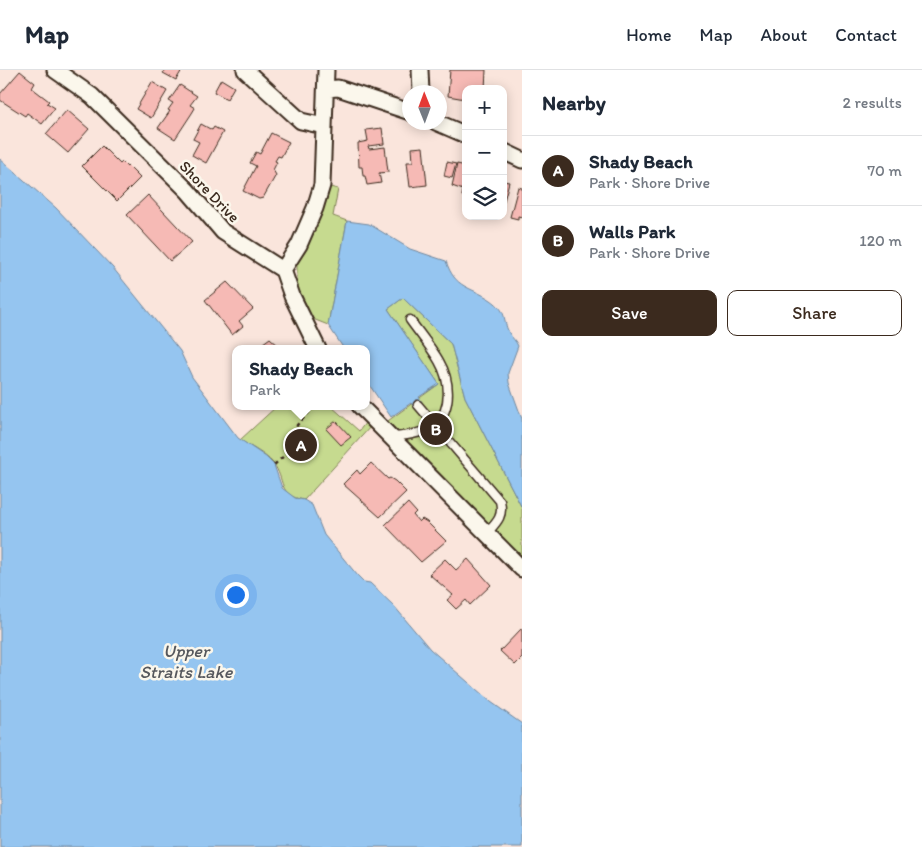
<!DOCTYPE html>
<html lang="en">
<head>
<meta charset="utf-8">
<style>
  :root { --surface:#fff; --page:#f2f2f3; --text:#1f2937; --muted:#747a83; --line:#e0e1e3; --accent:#3b2a1e }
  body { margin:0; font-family:Itim,sans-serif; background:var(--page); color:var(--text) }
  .controls { position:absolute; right:15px; top:15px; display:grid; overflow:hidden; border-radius:10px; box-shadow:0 2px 12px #0003 }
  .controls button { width:45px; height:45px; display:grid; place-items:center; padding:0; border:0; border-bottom:1px solid var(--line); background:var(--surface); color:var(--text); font:25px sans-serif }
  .compass { position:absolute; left:402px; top:15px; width:45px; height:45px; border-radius:50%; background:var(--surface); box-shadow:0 2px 12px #0003; rotate:359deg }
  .you { position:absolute; left:235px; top:524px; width:18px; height:18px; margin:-12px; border:4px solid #fff; border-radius:50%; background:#1a73e8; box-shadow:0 0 0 8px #1a73e833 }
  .badge { display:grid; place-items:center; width:32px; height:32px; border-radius:50%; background:var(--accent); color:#fff; font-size:16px; font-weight:700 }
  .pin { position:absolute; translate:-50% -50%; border:2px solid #fff; box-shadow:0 1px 5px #0006 }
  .popup { position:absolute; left:232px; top:275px; width:138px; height:65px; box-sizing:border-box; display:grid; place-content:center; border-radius:10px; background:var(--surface); filter:drop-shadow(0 1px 4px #0005); font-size:16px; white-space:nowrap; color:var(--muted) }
  .popup b { font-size:19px; color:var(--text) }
  .popup::after { content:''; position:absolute; left:50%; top:100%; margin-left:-10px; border:10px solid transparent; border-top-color:var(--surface) }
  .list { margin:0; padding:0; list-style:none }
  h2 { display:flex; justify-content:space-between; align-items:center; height:65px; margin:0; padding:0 20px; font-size:21px }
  h2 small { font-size:16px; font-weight:400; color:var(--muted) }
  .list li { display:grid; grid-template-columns:32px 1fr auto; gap:15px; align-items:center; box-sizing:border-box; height:70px; padding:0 20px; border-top:1px solid var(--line) }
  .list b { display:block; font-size:19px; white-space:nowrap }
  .list p { margin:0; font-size:16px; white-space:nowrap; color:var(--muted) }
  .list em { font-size:16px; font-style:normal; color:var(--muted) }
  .actions { display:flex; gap:10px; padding:15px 20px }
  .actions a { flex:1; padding:11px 0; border:1px solid var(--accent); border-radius:10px; text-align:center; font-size:18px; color:var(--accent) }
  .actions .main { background:var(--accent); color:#fff }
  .icon { flex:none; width:28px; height:28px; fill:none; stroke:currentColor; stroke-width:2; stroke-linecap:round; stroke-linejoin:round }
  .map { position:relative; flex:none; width:522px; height:777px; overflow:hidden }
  header { display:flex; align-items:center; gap:30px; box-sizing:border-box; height:70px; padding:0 25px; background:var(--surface); border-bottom:1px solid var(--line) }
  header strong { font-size:24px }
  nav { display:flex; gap:28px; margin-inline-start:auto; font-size:18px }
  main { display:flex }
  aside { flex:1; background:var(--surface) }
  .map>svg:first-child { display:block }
  .green { fill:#c6da8f; stroke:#808256 }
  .water { fill:#95c5f0; stroke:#71879c }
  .building { fill:#f6bab5; stroke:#3b2a1e }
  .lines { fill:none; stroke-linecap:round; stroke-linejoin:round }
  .lane-casing { stroke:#3b2a1e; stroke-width:11 }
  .street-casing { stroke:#3b2a1e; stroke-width:19 }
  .path { stroke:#3b2a1e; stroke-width:2.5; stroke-dasharray:4 4; stroke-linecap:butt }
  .lane { stroke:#fbf7ec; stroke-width:8 }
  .street { stroke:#fbf7ec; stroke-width:15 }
  .labels { text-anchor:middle; stroke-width:5; stroke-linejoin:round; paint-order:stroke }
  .street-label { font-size:16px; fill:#3b2a1e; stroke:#fbf7ec }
  .water-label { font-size:18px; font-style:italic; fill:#56585d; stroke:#fbf7ec }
</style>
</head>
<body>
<header>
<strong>Map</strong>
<nav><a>Home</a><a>Map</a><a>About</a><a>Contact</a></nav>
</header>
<main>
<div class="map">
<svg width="522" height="777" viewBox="0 0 522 777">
  <rect width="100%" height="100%" fill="#fae5dc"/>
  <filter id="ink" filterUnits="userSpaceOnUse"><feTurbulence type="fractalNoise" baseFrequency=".02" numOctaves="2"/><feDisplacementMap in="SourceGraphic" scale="10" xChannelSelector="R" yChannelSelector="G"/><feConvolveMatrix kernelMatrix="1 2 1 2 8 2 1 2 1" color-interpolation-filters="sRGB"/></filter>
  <g filter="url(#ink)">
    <!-- green -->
    <path class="green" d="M322,115L338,119L333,146L347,151L328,255L313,249L297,224V183Z
      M403,228L451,274L465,327L522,438V487L385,353L439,314L388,239Z
      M277,336H331L359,361L366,352L371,356L304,430C277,425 286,410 273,393C264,383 251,377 240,370Z"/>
    <!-- water -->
    <path class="water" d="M0,89L56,138L113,198L180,281L192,307L238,368L266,387L274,395L282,418L295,428L304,430L312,435L324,465L358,506L364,512L370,513L394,536L430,579L491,632L522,654V777H0Z
      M347,151L369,154L410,179L446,191C455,219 470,216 491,230C508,242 502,248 509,263C512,268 516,271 518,276L508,303L509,313L522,349V438L465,327L451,274L403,228L388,239L439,314L419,327L422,332L414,337L411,333L391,347L366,310V279H344L328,255Z"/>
    <!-- building -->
    <path class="building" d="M165,0H182L176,10L163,3Z
      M450,0H486L485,19H466L465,29L448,26Z
      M20,1L35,13L32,18L49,31L47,33L55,38L42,54L27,43L25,46L0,30V24Z
      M221,9L234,17L227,29L214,22Z
      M152,12L167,21L151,48L136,39Z
      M180,15L197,26L190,35L195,38L192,43L175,69L158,58L170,41L168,40L173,33L169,31Z
      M67,40L89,59L68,83L46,64Z
      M201,54L212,60L214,57L223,62L206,93L192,85L199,72L193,69Z
      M382,58L384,74L368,76L369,79L385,77L388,102L379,103L381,113L367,115L365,106H363L362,97H359L358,73L368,71L366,60Z
      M271,63L289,72L281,87L278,86L275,91L277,92L273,100L276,105L263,128L259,129L243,121L256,96L250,93L256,82L260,84Z
      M102,76L120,94L122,92L127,97L128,96L140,108L117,131L82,96Z
      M423,77L427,115L410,117L407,92H413L412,78Z
      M447,92L456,94L452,108L444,106Z
      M457,94L466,96V127L462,126L463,120L452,116Z
      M503,111L509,112L504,131H503Z
      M518,117L522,118V147L518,146V149L510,147Z
      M148,125L192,172L170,191L127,145Z
      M227,212L253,239L239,251L243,256L232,265L205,230Z
      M270,268L280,277L255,279Z
      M336,351L351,367L341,375L326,359Z
      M371,393L388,409L390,408L395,411L406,422L380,447L343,414L357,400L360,404Z
      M408,433L416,442L413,445L419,452L422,449L427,452L446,471L421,492L385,455Z
      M445,489L456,500L468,489L491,515L470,535L466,530L456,539L447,530L453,525L429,504Z
      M522,558V588L515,595L500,581Z"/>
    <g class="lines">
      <!-- lane casing -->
      <g class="lane-casing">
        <path id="lane" d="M418,335L500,431C504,447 496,453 486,464
          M392,367C404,366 425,363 435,355C453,338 450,310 439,291C431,277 420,264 410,250"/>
      </g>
      <!-- street casing -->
      <g class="street-casing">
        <path id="street" d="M55,0L92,26L188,121L223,162L283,200L292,226L318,279
          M245,0L301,51L324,56
          M420,0L421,22
          M326,19L338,18L410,42
          M436,52L466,65
          M503,81L522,90
          M283,200L299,175L315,138L322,115L326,0
          M360,336L522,499"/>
      </g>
      <!-- path -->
      <path class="path" d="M274,395L296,375L297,355L315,336"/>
      <!-- lane -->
      <use href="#lane" class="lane"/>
      <!-- street -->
      <use href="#street" class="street"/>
    </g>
  </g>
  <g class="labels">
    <!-- street labels -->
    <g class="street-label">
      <text transform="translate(210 121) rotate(46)" y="6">Shore Drive</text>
    </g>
    <!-- water labels -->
    <g class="water-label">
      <text x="186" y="587">Upper<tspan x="186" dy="21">Straits Lake</tspan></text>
    </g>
  </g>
</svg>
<div class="controls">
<button>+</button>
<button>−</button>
<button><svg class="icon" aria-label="layers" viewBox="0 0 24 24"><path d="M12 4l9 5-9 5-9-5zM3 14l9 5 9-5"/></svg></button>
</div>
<svg class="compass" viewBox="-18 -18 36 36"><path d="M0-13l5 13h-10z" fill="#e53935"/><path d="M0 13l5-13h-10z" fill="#747a83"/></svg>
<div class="you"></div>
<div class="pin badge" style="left:301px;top:375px">A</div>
<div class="popup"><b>Shady Beach</b>Park</div>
<div class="pin badge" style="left:436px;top:359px">B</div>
</div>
<aside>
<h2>Nearby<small>2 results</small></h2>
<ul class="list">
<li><span class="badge">A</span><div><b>Shady Beach</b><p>Park · Shore Drive</p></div><em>70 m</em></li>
<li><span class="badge">B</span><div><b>Walls Park</b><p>Park · Shore Drive</p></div><em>120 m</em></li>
</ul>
<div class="actions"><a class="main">Save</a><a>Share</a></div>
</aside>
</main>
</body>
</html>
